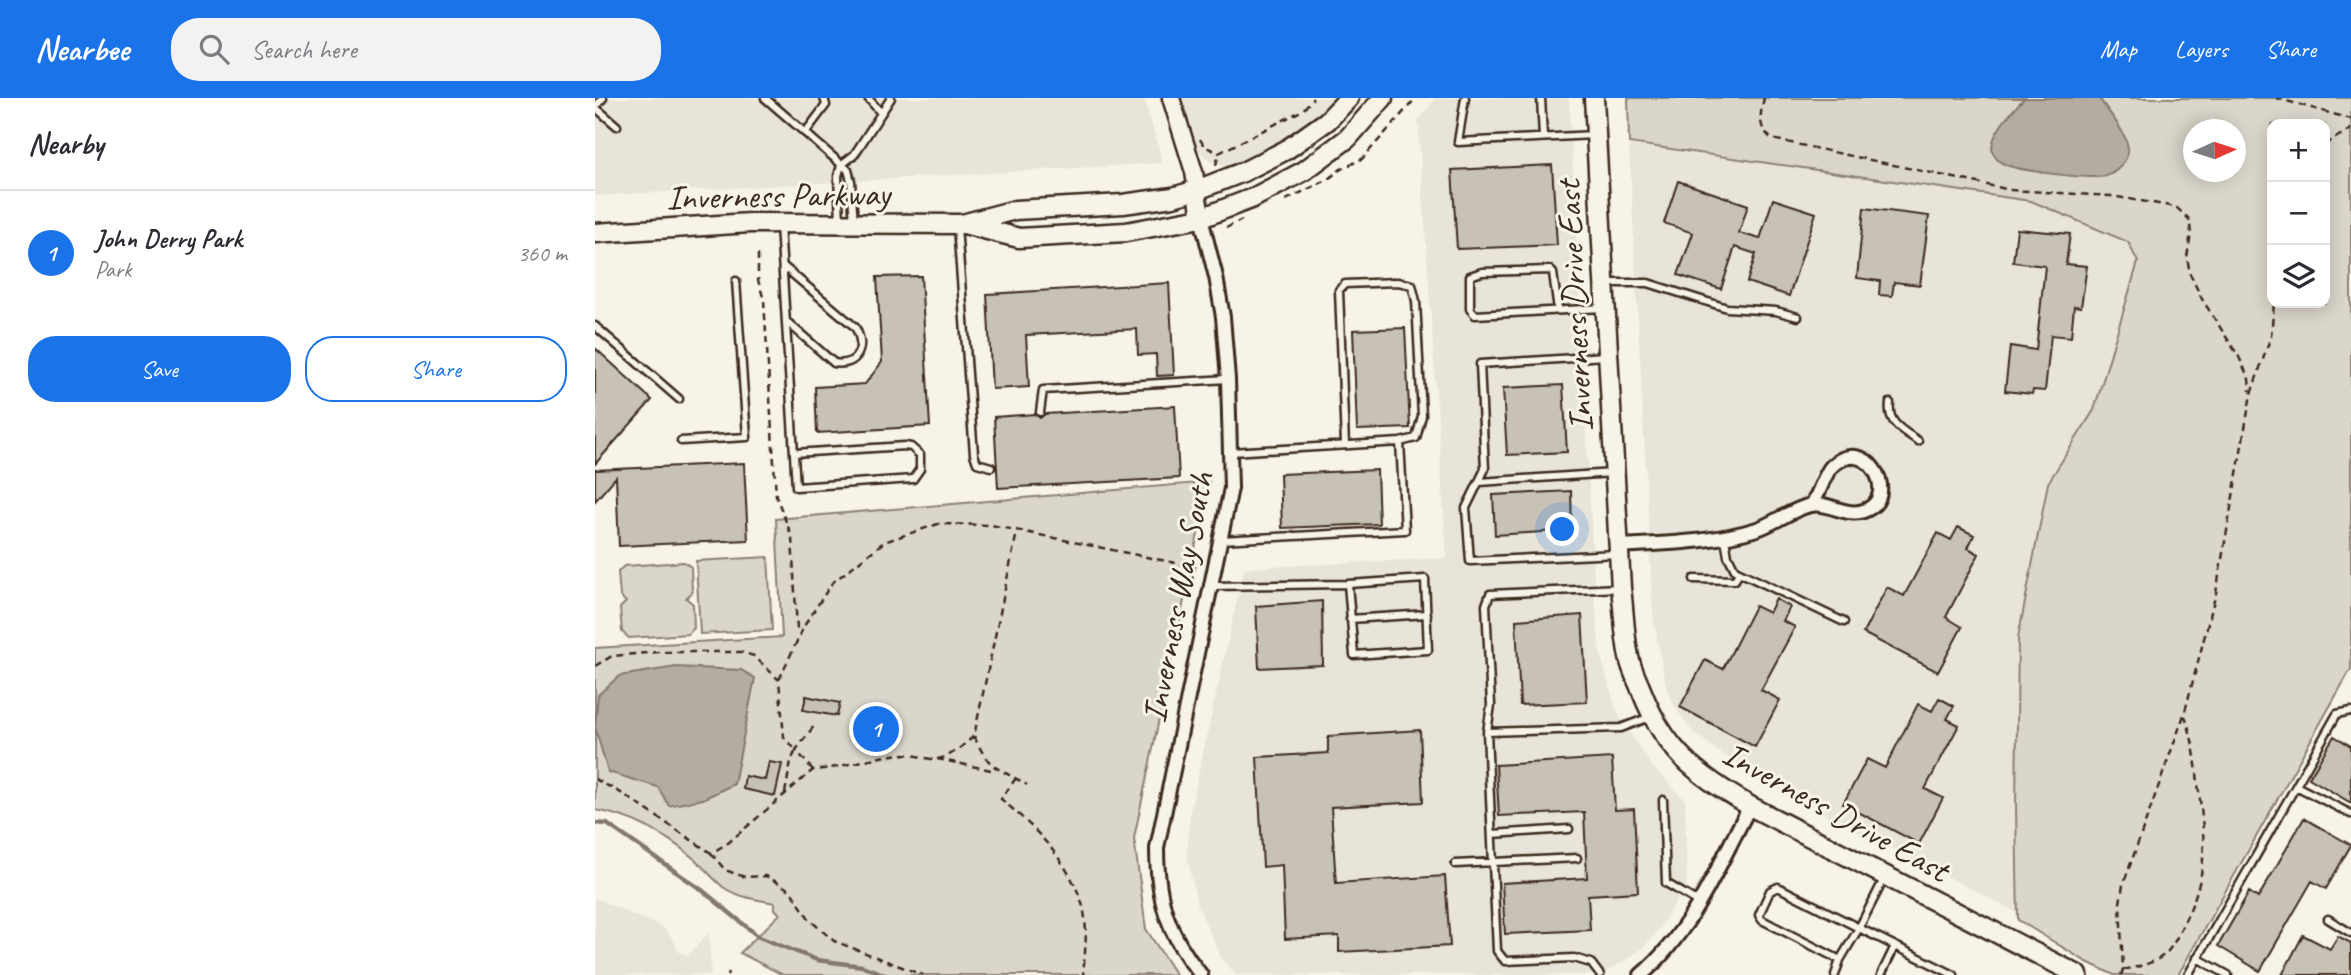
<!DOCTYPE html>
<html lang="en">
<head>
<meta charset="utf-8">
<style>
  :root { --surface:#fff; --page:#f2f2f3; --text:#2b2b33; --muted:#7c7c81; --line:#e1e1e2; --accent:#1a73e8 }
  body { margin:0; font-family:Caveat,sans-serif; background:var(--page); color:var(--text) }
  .controls { position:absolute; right:21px; top:21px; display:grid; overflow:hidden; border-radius:14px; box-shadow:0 4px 18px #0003 }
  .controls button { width:63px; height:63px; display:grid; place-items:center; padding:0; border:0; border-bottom:2px solid var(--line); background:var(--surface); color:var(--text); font:35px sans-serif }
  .compass { position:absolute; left:1588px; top:21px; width:63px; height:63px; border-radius:50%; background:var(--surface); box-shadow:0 4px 18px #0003; rotate:87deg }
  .you { position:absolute; left:968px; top:432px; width:24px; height:24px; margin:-18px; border:5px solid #fff; border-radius:50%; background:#1a73e8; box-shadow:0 0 0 10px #1a73e833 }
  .badge { display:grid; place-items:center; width:46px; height:46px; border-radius:50%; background:var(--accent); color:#fff; font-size:23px; font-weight:700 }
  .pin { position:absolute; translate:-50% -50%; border:4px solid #fff; box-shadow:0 2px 7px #0006 }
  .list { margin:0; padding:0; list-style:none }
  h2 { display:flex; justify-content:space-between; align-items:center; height:91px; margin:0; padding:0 28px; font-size:30px }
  h2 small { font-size:23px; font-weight:400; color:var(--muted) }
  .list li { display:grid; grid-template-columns:46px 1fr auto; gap:21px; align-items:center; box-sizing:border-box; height:126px; padding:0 28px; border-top:2px solid var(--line) }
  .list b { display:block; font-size:26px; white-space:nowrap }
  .list p { margin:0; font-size:23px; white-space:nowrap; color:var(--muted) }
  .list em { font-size:23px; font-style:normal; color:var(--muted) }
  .actions { display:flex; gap:14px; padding:21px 28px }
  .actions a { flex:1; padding:16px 0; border:2px solid var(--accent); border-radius:28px; text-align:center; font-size:24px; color:var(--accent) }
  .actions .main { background:var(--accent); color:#fff }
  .icon { flex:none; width:38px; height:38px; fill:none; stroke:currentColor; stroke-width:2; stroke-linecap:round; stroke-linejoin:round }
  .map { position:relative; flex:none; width:1756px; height:877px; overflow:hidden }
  header { display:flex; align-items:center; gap:42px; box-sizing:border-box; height:98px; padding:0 35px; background:var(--accent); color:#fff }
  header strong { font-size:33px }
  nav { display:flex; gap:38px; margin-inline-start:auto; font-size:24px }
  .search { width:490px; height:63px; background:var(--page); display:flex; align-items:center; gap:18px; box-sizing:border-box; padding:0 24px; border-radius:28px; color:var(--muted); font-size:26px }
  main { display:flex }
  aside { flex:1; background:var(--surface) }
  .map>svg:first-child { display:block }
  .built { fill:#e9e4d9 }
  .green { fill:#dbd6cb; stroke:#8b8074; stroke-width:2; fill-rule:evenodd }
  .water { fill:#b4aca0; stroke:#84786c; stroke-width:2 }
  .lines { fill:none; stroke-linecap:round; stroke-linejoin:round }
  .stream { stroke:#84786c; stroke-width:4.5 }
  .building { fill:#c8c1b6; stroke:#3b2a1e; stroke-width:2 }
  .service-casing { stroke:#3b2a1e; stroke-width:11 }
  .minor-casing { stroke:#3b2a1e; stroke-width:18 }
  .tertiary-casing { stroke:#3b2a1e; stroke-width:21 }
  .secondary-casing { stroke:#3b2a1e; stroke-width:23 }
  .path { stroke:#3b2a1e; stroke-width:2.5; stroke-dasharray:7 5; stroke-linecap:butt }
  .service { stroke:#f7f3e8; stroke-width:6 }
  .minor { stroke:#f7f3e8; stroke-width:12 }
  .tertiary { stroke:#f7f3e8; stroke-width:16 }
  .secondary { stroke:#f7f3e8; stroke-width:18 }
  .labels { text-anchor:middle; stroke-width:6; stroke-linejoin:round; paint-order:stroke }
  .street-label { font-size:35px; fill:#3b2a1e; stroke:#f7f3e8 }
</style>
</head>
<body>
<header>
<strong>Nearbee</strong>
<div class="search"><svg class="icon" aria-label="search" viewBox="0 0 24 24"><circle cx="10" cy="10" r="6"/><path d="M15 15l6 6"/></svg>Search here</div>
<nav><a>Map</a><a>Layers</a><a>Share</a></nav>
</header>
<main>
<aside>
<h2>Nearby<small></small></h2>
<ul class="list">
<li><span class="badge">1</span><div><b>John Derry Park</b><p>Park</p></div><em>360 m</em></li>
</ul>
<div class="actions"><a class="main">Save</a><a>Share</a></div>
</aside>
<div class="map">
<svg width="1756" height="877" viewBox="0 0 1756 877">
  <rect width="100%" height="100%" fill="#f7f3e8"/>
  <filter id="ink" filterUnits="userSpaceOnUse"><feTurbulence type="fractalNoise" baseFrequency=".0143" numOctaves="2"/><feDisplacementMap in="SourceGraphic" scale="14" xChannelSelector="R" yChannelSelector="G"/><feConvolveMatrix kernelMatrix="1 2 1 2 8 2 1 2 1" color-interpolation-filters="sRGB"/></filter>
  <g filter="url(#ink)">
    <!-- built -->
    <path class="built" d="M0,0H549L568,65L0,98Z
      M586,0H741L708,28L689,40L645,64L628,68L616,64L600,49Z
      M841,0H974L1000,504L1005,555L1019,605L1028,625L1056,667L1090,702L1092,786L1062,834L1047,851L1007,877H641L626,859L602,806L592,758L595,714L649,470L852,460L823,23Z
      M1034,45L1436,103L1533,144L1543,164L1499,312L1453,385L1423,540L1421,710L1423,815L1200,701L1124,654L1098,634L1079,608L1071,589L1058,517Z
      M0,800L69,830L78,841L83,853L92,858L114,835L116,877H0Z"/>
    <!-- green -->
    <path class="green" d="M1033,0H1756V571L1583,877H1519L1490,863L1423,822L1421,710L1423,540L1453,385L1499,312L1543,164L1533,144L1436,103L1034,45ZM1677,26H1730V205H1677ZM1598,32H1640V74H1598Z
      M614,384L539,740L551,831L581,877H188L145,855L185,816L180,811V805C163,802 142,799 128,789C117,780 108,768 97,759C70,736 34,717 0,712V550L187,539L181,421Z
      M173,459L177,532L105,536L101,463Z
      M89,464L96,469L97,494L91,500L98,506L99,530L93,536L34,540L27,534L25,510L31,504L25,498L23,474L29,468Z"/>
    <!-- water -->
    <path class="water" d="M1429,0H1504C1513,13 1532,35 1533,51C1534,62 1521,75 1511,78C1495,82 1424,73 1409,66C1404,64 1400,59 1398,55C1392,38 1419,12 1429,0Z
      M81,569L146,572L160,580L139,686L108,701L74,708L63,689L13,674L0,629L3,597L24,578Z"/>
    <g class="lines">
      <!-- stream -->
      <path class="stream" d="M0,725L12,726L107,792L164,839L222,862L267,868L291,877"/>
    </g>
    <!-- building -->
    <path class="building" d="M957,67L962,147L862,151L857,72Z
      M1083,83L1153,107L1144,135L1165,141L1178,101L1221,115L1194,198L1152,184L1161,156L1140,149L1126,191L1083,177L1098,135L1069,125Z
      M1269,110L1334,118L1325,187L1299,184L1297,198L1284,197L1285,183L1262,180Z
      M1422,131L1475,136L1471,166L1492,168L1486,209L1479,208L1476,239L1456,237L1450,293L1438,292L1437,296L1410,293L1415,248L1441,252L1450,168L1418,164Z
      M326,178L335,328L222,335L220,289L270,286L287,264L282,179Z
      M574,185L579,277L562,278L561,256L543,257L542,231L431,237L434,289L397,291L392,196Z
      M810,230L815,330L762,332L758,232Z
      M0,250L57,302L0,366Z
      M968,287L972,354L912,357L908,290Z
      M580,308L584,380L403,390L399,319L440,316L445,320L450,316Z
      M149,365L153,442L24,448L21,379L0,403V372Z
      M782,372L784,426L687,430L685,376Z
      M976,393L977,432L900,437L898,397Z
      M1363,429L1379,437L1373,450L1384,456L1351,519L1367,529L1343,574L1268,535L1292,489L1309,498L1343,435L1356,442Z
      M1181,501L1195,509L1188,523L1200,529L1166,592L1185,602L1160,649L1085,609L1110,562L1128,571L1160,508L1174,515Z
      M727,503L728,567L664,570L661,508Z
      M987,517L992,604L925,607L921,522Z
      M211,598L245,605L242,618L208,612Z
      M1344,600L1359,608L1352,621L1364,627L1330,691L1348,700L1324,746L1248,706L1272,661L1290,670L1323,606L1337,613Z
      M825,632L828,704L736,709L741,785L850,778L855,848L744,854V838L690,841L687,767L668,769L662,659L733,655V638Z
      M1739,638L1756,648V705L1714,680Z
      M1017,660L1020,712L1039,711L1043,794L993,797L995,832L910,836L907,785L992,780L989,714L904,718L901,667Z
      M174,664L187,666L180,698L148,691L150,678L170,682Z
      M1709,720L1756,747L1731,791L1717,783L1665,873L1623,848L1654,794L1663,800Z
      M1708,837L1735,851L1743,838L1756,845V877H1687Z"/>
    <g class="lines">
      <!-- service casing -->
      <g class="service-casing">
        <path id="service" d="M170,0L253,72L256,83L259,125
          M273,0L286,15
          M870,0L863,44L999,37
          M946,0L948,39
          M0,9L22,28
          M0,9L8,0
          M210,35L231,7L229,0
          M245,124L243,78L246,67L259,57L296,0
          M185,127L201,389L318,381L325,371V357L316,349L310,348L199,355
          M362,128L379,356L382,365L396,369
          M188,168L260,229C271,248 264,269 239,265L191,223
          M1011,185H1053L1132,210L1181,213L1203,219
          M963,212L958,175L955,172L887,174L875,178V211L880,217L1008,210
          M0,228L84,301
          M1011,258L885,266L890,371L871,410L875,463L1023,456
          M1295,305C1292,326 1308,332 1323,343
          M445,314L448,292L633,281
          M86,343L152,339L141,183
          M750,347L744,192L750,186L803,184L817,187L821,203L827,318L821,340L805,344
          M885,384L1018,375
          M1130,440L1133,458L1140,472L1249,524
          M626,442L810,432L805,344L636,354
          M1099,481L1140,482L1144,474
          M616,488L753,486L759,557L833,552L830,481L753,486
          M755,521L832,516
          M892,634L1026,630L1055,619
          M1701,688L1756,716
          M1068,702L1071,785L1103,804
          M897,736L974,731
          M860,766L982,760
          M1290,779L1264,830L1359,877
          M1183,789L1264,830L1245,862L1167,822L1164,817L1175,793Z
          M1733,821L1756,835
          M1602,860L1633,877
          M1005,877L996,865L979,860L910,863L902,853L892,634L896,607L891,507L895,496L1024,490
          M1240,877L1245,862
          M1286,877L1300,848
          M1593,877L1742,616L1756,613"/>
      </g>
      <!-- minor casing -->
      <g class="minor-casing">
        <path id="minor" d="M606,120L621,179L628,219L633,281L636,390L562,750C562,802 573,837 606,877
          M1024,448C1071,445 1117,445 1162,431C1180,425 1197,411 1216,407C1235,403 1253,422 1273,411C1304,395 1270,335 1236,369C1231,374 1223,397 1217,407
          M1046,877C1097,834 1124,766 1155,708"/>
      </g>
      <!-- tertiary casing -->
      <g class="tertiary-casing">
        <path id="tertiary" d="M576,0L599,74L606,120"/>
      </g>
      <!-- secondary casing -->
      <g class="secondary-casing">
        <path id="secondary" d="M999,0L1026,490C1029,512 1029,536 1034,559C1036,571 1043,583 1047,594C1070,653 1102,677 1155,708L1483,877
          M369,126L424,140L531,134L606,120L658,100L709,73L753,40L788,0
          M0,135L155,125L367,126L420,112L528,106L578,99L602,92L648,74L691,52L732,23L754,0"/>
      </g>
      <!-- path -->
      <path class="path" d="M1169,0C1165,17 1162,29 1177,41L1416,92L1516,98L1581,109L1594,121L1596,135L1592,159L1595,176L1607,201L1644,259L1654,281L1655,293
        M1681,0L1756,21
        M605,41L609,48L624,55
        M1730,46L1756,31
        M621,67L624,55L708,12L718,0
        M691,102L732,82L746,71L767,61L821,0
        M631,130L647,122
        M163,156V182L169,202L181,398L197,439L202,532L205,536
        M0,568L17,558L64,554H146L159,558L184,582
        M379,638C396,675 402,668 432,687
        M342,661L401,673
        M218,672L201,652L219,628
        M421,680L406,701C439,729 471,760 486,802C494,825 490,853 488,877
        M0,681L28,696L116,755L133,745L218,672C249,670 277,658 309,656C320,656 331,662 342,661C356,659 369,647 379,638L422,434
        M190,695L196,663L201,652L189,639L184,582L209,528L237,485L289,444L343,426L396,427L600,469L597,482
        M116,755L130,772L150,779L171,778L195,792L215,822L239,843L328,877
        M1528,872C1542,869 1562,865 1572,854C1579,847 1584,835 1588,826C1615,774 1610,742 1603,686C1601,663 1598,640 1590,618
        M133,877L134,874
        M1526,877L1528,872L1525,805L1528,787L1589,617L1621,495L1656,296L1676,238L1679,205"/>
      <!-- service -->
      <use href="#service" class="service"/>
      <!-- minor -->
      <use href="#minor" class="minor"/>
      <!-- tertiary -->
      <use href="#tertiary" class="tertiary"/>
      <!-- secondary -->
      <use href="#secondary" class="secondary"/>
    </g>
  </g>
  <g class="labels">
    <!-- street labels -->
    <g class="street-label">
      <text transform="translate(183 97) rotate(-1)" y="12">Inverness Parkway</text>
      <text transform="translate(979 208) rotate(-93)" y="12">Inverness Drive East</text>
      <text transform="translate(582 499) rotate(-79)" y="12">Inverness Way South</text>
      <text transform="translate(1241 713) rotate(29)" y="12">Inverness Drive East</text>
    </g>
  </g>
</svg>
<div class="controls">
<button>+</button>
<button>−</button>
<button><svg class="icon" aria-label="layers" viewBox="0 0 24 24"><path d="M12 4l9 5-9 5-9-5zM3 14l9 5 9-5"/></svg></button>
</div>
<svg class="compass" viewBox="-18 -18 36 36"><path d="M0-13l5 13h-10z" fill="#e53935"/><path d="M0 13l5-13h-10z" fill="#7c7c81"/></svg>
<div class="you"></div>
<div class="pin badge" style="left:281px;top:631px">1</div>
</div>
</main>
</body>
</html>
